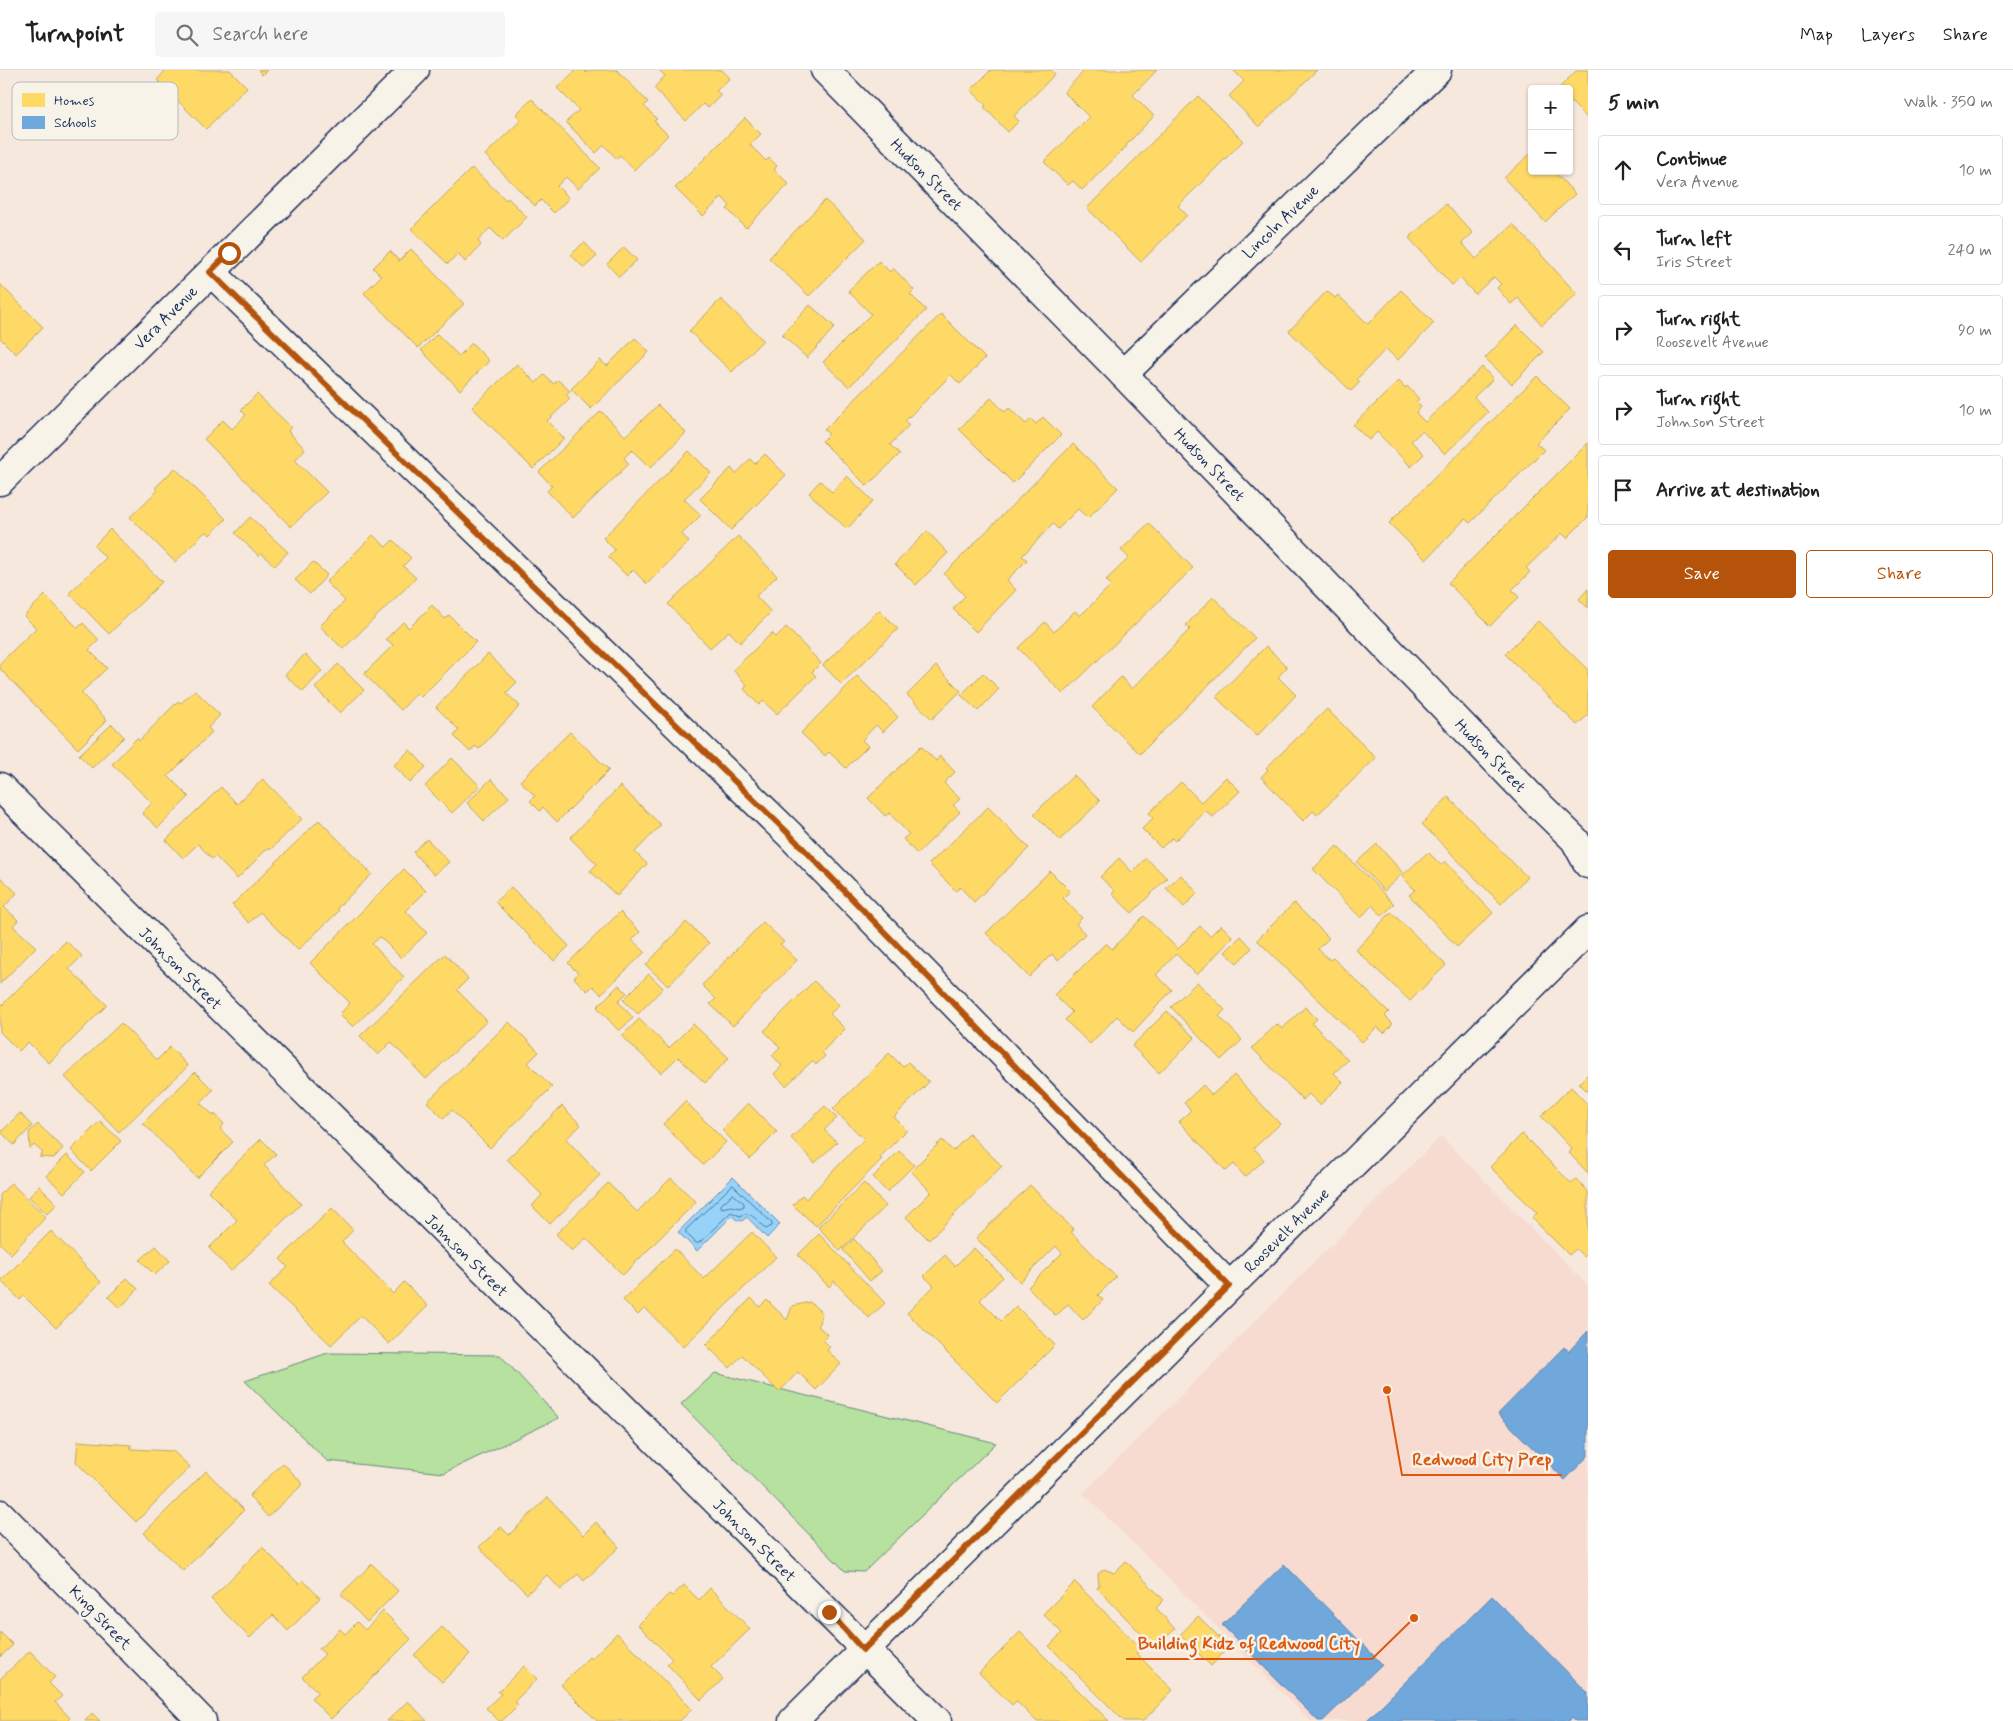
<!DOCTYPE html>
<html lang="en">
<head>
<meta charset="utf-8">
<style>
  :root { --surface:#fff; --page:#f6f6f6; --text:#202124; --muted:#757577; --line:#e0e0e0; --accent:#b45309 }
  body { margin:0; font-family:Mynerve,sans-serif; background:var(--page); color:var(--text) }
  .controls { position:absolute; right:15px; top:15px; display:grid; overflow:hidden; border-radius:5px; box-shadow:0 1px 4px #0004 }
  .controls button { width:45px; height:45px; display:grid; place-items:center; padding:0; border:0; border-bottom:1px solid var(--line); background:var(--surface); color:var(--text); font:25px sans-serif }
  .stop { position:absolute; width:15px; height:15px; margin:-11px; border:4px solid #b45309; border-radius:50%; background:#fff }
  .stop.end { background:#b45309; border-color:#fff; box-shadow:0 1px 5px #0008 }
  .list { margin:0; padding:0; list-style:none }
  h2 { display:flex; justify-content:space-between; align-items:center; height:65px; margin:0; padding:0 20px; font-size:21px }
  h2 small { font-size:16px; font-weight:400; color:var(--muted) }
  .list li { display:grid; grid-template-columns:32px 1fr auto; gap:15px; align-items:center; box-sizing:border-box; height:70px; margin:0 10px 10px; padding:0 10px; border:1px solid var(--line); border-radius:5px }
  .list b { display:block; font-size:19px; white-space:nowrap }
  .list p { margin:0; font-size:16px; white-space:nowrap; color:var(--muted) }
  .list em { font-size:16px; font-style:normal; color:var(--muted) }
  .actions { display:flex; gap:10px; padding:15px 20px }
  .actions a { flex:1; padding:11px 0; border:1px solid var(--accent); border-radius:5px; text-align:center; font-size:18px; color:var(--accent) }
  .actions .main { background:var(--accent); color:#fff }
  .icon { flex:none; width:28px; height:28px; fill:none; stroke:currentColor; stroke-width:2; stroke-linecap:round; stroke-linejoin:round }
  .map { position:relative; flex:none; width:1588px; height:1651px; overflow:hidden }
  header { display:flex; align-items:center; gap:30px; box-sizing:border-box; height:70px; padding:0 25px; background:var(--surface); border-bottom:1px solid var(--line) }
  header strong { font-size:24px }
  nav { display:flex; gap:28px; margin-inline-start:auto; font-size:18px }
  .search { width:350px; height:45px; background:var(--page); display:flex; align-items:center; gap:12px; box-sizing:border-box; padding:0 18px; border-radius:5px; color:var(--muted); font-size:19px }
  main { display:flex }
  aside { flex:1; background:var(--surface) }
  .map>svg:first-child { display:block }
  .built { fill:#f7dbd0 }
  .green { fill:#b6e19e; stroke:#68887e }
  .water { fill:#97d3f8; stroke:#6591ba }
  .homes { fill:#ffd966; stroke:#bba664 }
  .schools { fill:#6fa8dc; stroke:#5684b6 }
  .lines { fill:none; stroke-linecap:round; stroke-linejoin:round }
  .shore { stroke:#4d719c; stroke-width:1 }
  .minor-casing { stroke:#1b2f5e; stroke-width:31 }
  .tertiary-casing { stroke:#1b2f5e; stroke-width:31 }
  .minor { stroke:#f7f3e8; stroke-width:28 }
  .tertiary { stroke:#f7f3e8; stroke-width:28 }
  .route { stroke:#b45309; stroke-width:6 }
  .labels { text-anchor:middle; stroke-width:5; stroke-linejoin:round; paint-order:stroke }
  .street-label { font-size:16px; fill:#1b2f5e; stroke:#f7f3e8 }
  .key { fill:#f7f3e8; stroke:#b5b8bf; stroke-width:1 }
  .key-label { font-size:14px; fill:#1b2f5e }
  .leader { fill:none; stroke:#de5710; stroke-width:2 }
  .callout-dot { fill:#de5710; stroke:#f7f3e8; stroke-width:2 }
  .callout-label { font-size:18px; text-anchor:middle; font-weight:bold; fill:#de5710; stroke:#f7f3e8; stroke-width:5; stroke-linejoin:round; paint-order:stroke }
</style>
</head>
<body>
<header>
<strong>Turnpoint</strong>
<div class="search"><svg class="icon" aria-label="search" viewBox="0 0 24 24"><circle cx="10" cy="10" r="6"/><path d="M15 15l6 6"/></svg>Search here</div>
<nav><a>Map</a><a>Layers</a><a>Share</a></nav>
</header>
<main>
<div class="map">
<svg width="1588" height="1651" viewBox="0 0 1588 1651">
  <rect width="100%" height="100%" fill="#f7e8dd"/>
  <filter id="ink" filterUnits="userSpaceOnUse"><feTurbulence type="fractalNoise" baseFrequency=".02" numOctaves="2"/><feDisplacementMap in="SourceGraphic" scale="10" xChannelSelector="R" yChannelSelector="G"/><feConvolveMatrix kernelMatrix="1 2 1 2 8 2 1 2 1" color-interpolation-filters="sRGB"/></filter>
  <g filter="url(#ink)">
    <!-- built -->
    <path class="built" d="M1441,1066L1588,1216V1651H1310L1083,1423Z"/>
    <!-- green -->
    <path class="green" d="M328,1283L500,1285L559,1348L444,1403L327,1391L245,1311Z
      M715,1303L996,1373L864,1502L845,1501L681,1334Z"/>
    <!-- water -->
    <path class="water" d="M733,1107L780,1154L767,1168L747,1147L742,1151L737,1150L732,1146L697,1181L678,1162Z"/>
    <!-- homes -->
    <path class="homes" d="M166,0H230L247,17L206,59L157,10Z
      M258,0H267L262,5Z
      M576,0H584L587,3L590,0H617L648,32L644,36L657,49L654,51L668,65L634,100L620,85L617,89L604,75L596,83L566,52L579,40L557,18Z
      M659,0H722L730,8L716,21L721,25L708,38L703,34L686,51L654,18L665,6Z
      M991,0H1051L1055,4L1014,46L1019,51L1008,62L984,37L986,35L971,20Z
      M1085,0H1157L1133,25L1154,46L1126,75L1127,76L1082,120L1073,111L1068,115L1044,92L1089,47L1064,22Z
      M1233,0H1317L1259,57L1229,26L1244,11Z
      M1577,0H1588V49L1569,30V19H1558Z
      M1198,26L1243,71L1178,136L1187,145L1141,192L1087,138Z
      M532,29L600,98L578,119L566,107L557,116L569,128L554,143L541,130L535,136L485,85L521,50L516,44Z
      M745,48L761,64L750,75L766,91L769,88L777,96L774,100L789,114L746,158L727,139L730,136L722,127L703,146L675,118Z
      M1532,82V101H1554L1575,124L1545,152L1504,108Z
      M472,98L506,130L508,128L527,147L503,171L490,158L478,171L481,175L465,192L458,183L448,194L411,159Z
      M825,130L866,169L809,226L769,188Z
      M1446,134L1473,163L1462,173L1476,189L1513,154L1577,224L1542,255L1518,228L1511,234L1497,218L1501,214L1494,207L1475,224L1460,208L1452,215L1409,168Z
      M584,172L597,186L584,198L571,185Z
      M624,177L637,190L619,207L607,194Z
      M411,179L464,234L418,278L364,223L381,206L373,198L390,181L399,191Z
      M879,191L890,202L893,198L914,220L910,224L926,240L849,317L823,292L871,244L848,221Z
      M0,214L43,257L16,284L0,268Z
      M1401,220L1434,253L1398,290L1386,279L1357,309L1360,312L1351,321L1289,261L1327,221L1335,228L1338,225L1368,254Z
      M721,229L763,270L732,302L689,261Z
      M810,235L835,257L807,288L782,265Z
      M941,244L985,288L960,314L951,305L905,351L909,355L890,375L900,384L867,416L822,371L829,364L824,360Z
      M1517,255L1544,282L1512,314L1485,288Z
      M437,264L459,286L472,273L489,291L460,320L421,280Z
      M635,268L649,282L591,339L571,319L600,290L607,296Z
      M517,294L536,313L544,305L554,314L558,310L570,321L566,324L570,329L547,351L564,368L533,399L472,337Z
      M1482,297L1493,309L1474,327L1488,342L1445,384L1422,361L1411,371L1424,384L1411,397L1377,362L1369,370L1353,355L1399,311L1405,318L1407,316L1419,329L1416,332L1421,337L1416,343L1425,352Z
      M1537,306L1570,339L1536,373L1544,380L1470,453L1465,449L1426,490L1389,453Z
      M257,324L291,357L288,361L305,379L295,390L327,422L291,457L204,369L223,350L232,359L246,345L241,340Z
      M991,328L1005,342L1009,338L1026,354L1031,349L1036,354L1043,347L1061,365L1013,413L959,359Z
      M658,335L686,363L650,398L632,380L624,388L629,394L573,448L547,421L552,416L539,402L601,341L625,366Z
      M1588,373V447L1567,468L1562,463L1526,498L1530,502L1512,520L1519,527L1490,556L1448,513Z
      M1073,374L1118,418L1088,448L1078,439L1058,459L1053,454L1022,486L1027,490L1007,510L1016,520L976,562L953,539L965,526L944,504Z
      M689,381L711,403L684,429L701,445L682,464L689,472L647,514L633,500L627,506L608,487L615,480L603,468Z
      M765,384L786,405L731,460L700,429L731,398L736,404L750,389L755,394Z
      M175,398L226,449L210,465L206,461L175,492L130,447L158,420L155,418Z
      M847,406L873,431L847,459L809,423L820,411L832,422Z
      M250,447L288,482L275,496L261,483L259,486L235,463Z
      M1149,453L1193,498L1063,624L1018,578L1045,552L1054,562L1075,541L1080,546L1111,515L1106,510L1129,488L1121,480Z
      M110,459L162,512L109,564L69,523L106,488L94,476Z
      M927,461L948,483L916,515L895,494Z
      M373,465L386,477L393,470L411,488L403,496L416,508L343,579L320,556L345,531L326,512Z
      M738,466L777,506L756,526L771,542L740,573L729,561L710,578L668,534Z
      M313,492L327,505L310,524L295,510Z
      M1588,519V538L1579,529Z
      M45,525L78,558L83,553L99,570L89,580L107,598L81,623L107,650L78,679L0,599V593L36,558L24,546Z
      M1213,527L1255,568L1140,684L1092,637L1121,607L1132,619L1190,559L1186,555Z
      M432,535L445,549L449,545L476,572L421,627L417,623L401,640L364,604L393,575L386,569L403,552L409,558Z
      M879,540L898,559L841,614L823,595Z
      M1538,551L1588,600V645L1577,655L1505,584Z
      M786,557L821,593L812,602L816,606L777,644L763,631L759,635L744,619L747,615L733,600L772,563L776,567Z
      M1266,576L1287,597L1278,607L1296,625L1257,666L1216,627Z
      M305,584L322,601L303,622L285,605Z
      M488,584L517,612L506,623L520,636L479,679L475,676L470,682L454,666L459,660L436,637Z
      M338,594L364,620L340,643L315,618Z
      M936,596L961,621L932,649L907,625Z
      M983,603L999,619L978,641L961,625Z
      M857,606L898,647L883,662L876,655L862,670L868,676L846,698L829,682L825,686L801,663Z
      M195,620L220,645L208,658L212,662L168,706L189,727L158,758L142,743L152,733L112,694L137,668L139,671L178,631L181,633Z
      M1327,639L1376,688L1317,745L1313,741L1303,751L1261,707L1268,700L1266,698Z
      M112,654L124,667L92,698L79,685Z
      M570,662L609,700L557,752L543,737L540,741L530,731L535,726L520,711Z
      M921,676L936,691L940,686L955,702L944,713L960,729L953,735L960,742L917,784L903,769L909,764L889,743L885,746L868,728Z
      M410,680L426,697L410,713L394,695Z
      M452,688L480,716L452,743L425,716Z
      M1074,705L1100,731L1060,770L1034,744Z
      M1226,707L1240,721L1213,747L1206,741L1175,771L1172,768L1161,778L1142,759L1153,748L1149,743L1181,712L1201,732Z
      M263,709L302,749L270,780L268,778L237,809L215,786L212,789L198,774L183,788L166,770L221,717L237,734Z
      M491,709L509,727L484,751L467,733Z
      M620,716L661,755L635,782L647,794L617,826L590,801L597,794L570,768Z
      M1448,727L1527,807L1501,834L1422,754Z
      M988,737L1029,778L974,832L960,817L956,821L929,794Z
      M319,750L372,804L337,838L339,841L298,880L260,842L249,853L232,835Z
      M427,769L449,792L434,805L413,782Z
      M1377,774L1403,803L1384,821L1357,792Z
      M1337,776L1394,834L1382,846L1372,835L1361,848L1313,799Z
      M1428,782L1441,795L1445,791L1493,843L1457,877L1409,825L1415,820L1402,806Z
      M1119,788L1132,802L1146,788L1167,808L1132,843L1112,824L1115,821L1100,807Z
      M404,799L426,821L406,841L427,863L401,888L380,867L372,874L404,907L353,957L340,944L350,933L310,893Z
      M1050,801L1070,821L1063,828L1082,848L1076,854L1085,864L1058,891L1052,884L1029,907L986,863Z
      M1181,805L1198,823L1184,837L1166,818Z
      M0,807L17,823L4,837L18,850L13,856L36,877L0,914Z
      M511,817L569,876L554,891L495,832Z
      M1294,833L1329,868L1318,879L1330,890L1333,888L1389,942L1385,946L1393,954L1384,963L1377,957L1362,972L1257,870Z
      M620,842L640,862L632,870L645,882L601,924L593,916L587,921L574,908L578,903L568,893Z
      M1391,842L1446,895L1410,931L1356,880Z
      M1144,846L1178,879L1200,856L1210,866L1221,855L1233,867L1197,905L1176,884L1156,905L1172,920L1133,962L1117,946L1090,974L1065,950L1072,942L1054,925L1106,873L1112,879Z
      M686,852L709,873L668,916L646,895Z
      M763,852L784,872L780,874L797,890L733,956L710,934L716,929L702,915Z
      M1241,866L1252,878L1237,893L1225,882Z
      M66,871L82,886L69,899L107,935L49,993L28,972L19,981L0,962V937Z
      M445,884L468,909L457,920L487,951L426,1009L391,972L378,985L360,966Z
      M649,904L663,918L638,944L623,930Z
      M814,911L839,935L830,944L845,959L822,982L825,986L816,995L812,991L786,1016L774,1004L782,996L772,985L780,977L764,961Z
      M1197,912L1225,940L1219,946L1242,970L1221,990L1171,937Z
      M619,915L627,923L618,931L633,948L619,961L597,937Z
      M1305,937L1317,949L1312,953L1348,990L1334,1003L1343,1012L1320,1035L1309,1024L1303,1030L1252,978L1277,954L1282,959Z
      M1167,941L1195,968L1159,1003L1132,976Z
      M639,949L669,978L693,954L729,988L705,1013L678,987L661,1003L622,966Z
      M509,952L539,982L528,993L552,1017L490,1078L452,1040L443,1048L427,1032Z
      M121,953L157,990L170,977L188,996L119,1062L65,1007Z
      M889,983L903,997L908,992L929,1012L894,1047L907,1060L880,1087L882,1089L816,1156L793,1135L802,1125L806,1129L864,1069L833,1039Z
      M195,1002L213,1020L200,1033L214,1046L215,1044L224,1054L220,1059L233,1072L197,1108L143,1053Z
      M1588,1004V1022L1579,1013Z
      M1234,1005L1280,1054L1254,1078L1264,1090L1245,1107L1234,1094L1226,1101L1179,1052L1191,1040L1184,1033L1203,1015L1212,1025Z
      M1571,1017L1588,1035V1103L1569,1083L1572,1079L1541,1046Z
      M685,1031L726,1072L703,1095L663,1054Z
      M748,1033L777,1062L750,1089L722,1060Z
      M562,1036L581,1055L566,1069L600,1105L550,1154L532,1136L542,1125L507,1089Z
      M825,1036L837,1048L824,1060L837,1072L815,1093L791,1068Z
      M20,1043L32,1056L14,1075L1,1062Z
      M100,1051L121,1071L91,1101L71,1080Z
      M38,1054L63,1078L54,1088L39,1087L43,1083L34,1075L30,1079L29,1062Z
      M969,1064L1002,1096L929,1170L906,1147L931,1122L911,1101L942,1070L953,1081Z
      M1522,1064L1571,1113L1576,1109L1588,1121V1183L1584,1187L1576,1179L1569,1185L1532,1148L1537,1143L1490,1097Z
      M261,1069L276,1084L264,1095L301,1134L231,1201L209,1178L237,1150L208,1121Z
      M899,1081L914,1095L887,1122L873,1107Z
      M67,1085L85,1102L64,1123L46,1106Z
      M671,1108L696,1132L623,1205L586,1168L572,1181L556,1164L608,1113L637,1142Z
      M11,1113L46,1147L11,1184L0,1173V1125Z
      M864,1113L886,1136L840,1181L818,1157Z
      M1030,1115L1074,1160L1071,1162L1116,1207L1098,1225L1103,1230L1083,1250L1068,1234L1056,1246L1028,1217L1062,1183L1056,1176L1020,1212L976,1168Z
      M39,1116L57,1134L47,1144L29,1127Z
      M332,1138L353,1160L342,1172L393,1224L404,1212L428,1236L389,1274L361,1246L331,1275L269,1215L288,1197L280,1189Z
      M51,1161L101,1212L56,1258L24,1226L20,1230L1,1211Z
      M752,1162L776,1187L683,1277L645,1238L638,1245L623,1230L675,1179L704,1209Z
      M819,1164L885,1233L869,1248L834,1211L829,1217L798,1185Z
      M854,1169L882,1201L870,1211L843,1180Z
      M156,1176L170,1191L155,1205L140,1190Z
      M974,1178L1003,1207L980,1230L1001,1251L1016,1236L1055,1275L997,1333L907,1243L934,1216L924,1206L945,1185L955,1196Z
      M127,1208L138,1219L120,1238L108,1227Z
      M751,1228L760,1237L767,1230L787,1250L792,1236L810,1232L822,1243L818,1256L828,1265L823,1270L830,1277L827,1280L841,1294L816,1320L798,1302L779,1322L742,1285L730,1298L706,1275Z
      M78,1371L131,1375V1379L173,1381L190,1397L136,1452L76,1392Z
      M283,1393L303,1414L268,1447L249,1426Z
      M206,1401L244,1440L183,1501L144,1463Z
      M548,1427L583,1465L596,1452L619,1477L584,1511L578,1504L561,1520L547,1505L527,1524L511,1508L510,1510L479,1477L501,1457L509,1465Z
      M262,1477L299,1514L303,1510L320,1528L288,1561L273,1545L250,1568L211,1529Z
      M1126,1491L1164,1530L1156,1538L1175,1559L1155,1578L1097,1518L1099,1516L1098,1504L1104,1499L1114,1503Z
      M372,1494L398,1521L367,1552L341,1524Z
      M1075,1512L1141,1579L1136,1583L1173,1620L1143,1651H1124L1049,1576L1062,1563L1043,1544Z
      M684,1515L699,1530L710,1518L750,1559L711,1597L723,1609L701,1630L667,1594L672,1589L638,1555L669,1524L672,1526Z
      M383,1541L411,1569L331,1649L311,1628L318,1622L302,1607L325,1584L319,1579L340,1559L345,1564L357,1552L365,1560Z
      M1198,1546L1229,1577L1211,1596L1180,1565Z
      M442,1557L470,1584L442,1612L414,1585Z
      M0,1562L13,1575L0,1587Z
      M1020,1562L1109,1651H1036L1016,1631L1012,1635L979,1603Z
      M617,1563L692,1639L680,1651H597L561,1615L589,1587L591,1589Z
      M30,1581L55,1607L49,1613L62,1626L55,1632L70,1648L67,1651H0V1609Z
      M524,1596L537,1609L515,1631L518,1635L502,1651H499L486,1638L501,1624L498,1622Z
      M408,1631L427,1651H387Z
      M92,1643L100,1651H85Z"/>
    <!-- schools -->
    <path class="schools" d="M1588,1261V1386L1565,1410L1498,1344L1564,1277L1569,1281Z
      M1284,1494L1382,1594L1323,1651H1318L1222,1555Z
      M1492,1526L1588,1623V1651H1576L1572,1647L1569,1651H1366Z"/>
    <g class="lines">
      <!-- shore -->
      <path class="shore" d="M733,1115L772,1153V1156L766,1159C758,1152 751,1139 740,1146L731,1142L699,1173H696L686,1163V1160Z
        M733,1124L744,1133V1136L740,1138L732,1136L721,1138V1135Z"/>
      <!-- minor casing -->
      <g class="minor-casing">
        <path id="minor" d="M211,202L789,764L1229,1216
          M1123,304L1437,0
          M0,411L415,0
          M0,717L937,1651
          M0,1444L202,1651"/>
      </g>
      <!-- tertiary casing -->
      <g class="tertiary-casing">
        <path id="tertiary" d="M825,0L1123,304L1535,731L1575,770L1588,794
          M793,1651L1588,860"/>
      </g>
      <!-- minor -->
      <use href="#minor" class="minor"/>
      <!-- tertiary -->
      <use href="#tertiary" class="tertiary"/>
    </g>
  </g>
  <g class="lines" filter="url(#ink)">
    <!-- route -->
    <path class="route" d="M229,183L210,202L789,764L1229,1216L863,1580L829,1542"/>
  </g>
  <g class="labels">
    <!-- street labels -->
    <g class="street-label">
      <text transform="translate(927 104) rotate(45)" y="6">Hudson Street</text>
      <text transform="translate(1280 151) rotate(-44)" y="6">Lincoln Avenue</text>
      <text transform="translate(165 247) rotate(-45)" y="6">Vera Avenue</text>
      <text transform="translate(1210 394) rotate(46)" y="6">Hudson Street</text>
      <text transform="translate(1491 685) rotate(46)" y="6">Hudson Street</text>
      <text transform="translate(181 898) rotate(45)" y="6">Johnson Street</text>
      <text transform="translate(1286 1160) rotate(-45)" y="6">Roosevelt Avenue</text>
      <text transform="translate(467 1185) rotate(45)" y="6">Johnson Street</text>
      <text transform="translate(755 1470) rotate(45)" y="6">Johnson Street</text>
      <text transform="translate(101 1547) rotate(46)" y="6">King Street</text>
    </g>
  </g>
  <!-- legend -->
  <rect x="12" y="12" width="166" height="58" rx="8" class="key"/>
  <rect x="22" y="23" width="23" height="14" fill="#ffd966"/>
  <rect x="22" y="46" width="23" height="13" fill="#6fa8dc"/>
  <g class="key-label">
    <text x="54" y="35">Homes</text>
    <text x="54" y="57">Schools</text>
  </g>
  <!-- callouts -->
  <path class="leader" d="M1387 1320L1402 1405H1562M1414 1548L1372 1589H1126"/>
  <g class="callout-dot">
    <circle cx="1387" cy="1320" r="5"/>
    <circle cx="1414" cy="1548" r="5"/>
  </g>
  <g class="callout-label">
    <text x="1482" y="1395">Redwood City Prep</text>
    <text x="1249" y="1579">Building Kidz of Redwood City</text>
  </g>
</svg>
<div class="controls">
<button>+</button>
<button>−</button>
</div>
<div class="stop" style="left:229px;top:183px"></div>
<div class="stop end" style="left:829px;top:1542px"></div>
</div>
<aside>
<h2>5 min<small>Walk · 350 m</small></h2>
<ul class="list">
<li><svg class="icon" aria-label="ahead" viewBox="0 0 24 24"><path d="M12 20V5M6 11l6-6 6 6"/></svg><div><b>Continue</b><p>Vera Avenue</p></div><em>10 m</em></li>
<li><svg class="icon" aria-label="left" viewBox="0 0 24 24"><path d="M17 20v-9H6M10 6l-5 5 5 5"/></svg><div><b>Turn left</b><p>Iris Street</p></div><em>240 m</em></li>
<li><svg class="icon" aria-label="right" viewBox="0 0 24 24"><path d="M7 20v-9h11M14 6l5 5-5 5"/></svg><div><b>Turn right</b><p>Roosevelt Avenue</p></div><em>90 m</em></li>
<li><svg class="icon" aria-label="right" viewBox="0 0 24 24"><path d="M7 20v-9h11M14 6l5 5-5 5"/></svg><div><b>Turn right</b><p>Johnson Street</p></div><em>10 m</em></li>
<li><svg class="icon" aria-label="arrive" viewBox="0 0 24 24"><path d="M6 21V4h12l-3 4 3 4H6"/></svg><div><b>Arrive at destination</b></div></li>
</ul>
<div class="actions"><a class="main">Save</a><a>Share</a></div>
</aside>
</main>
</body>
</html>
